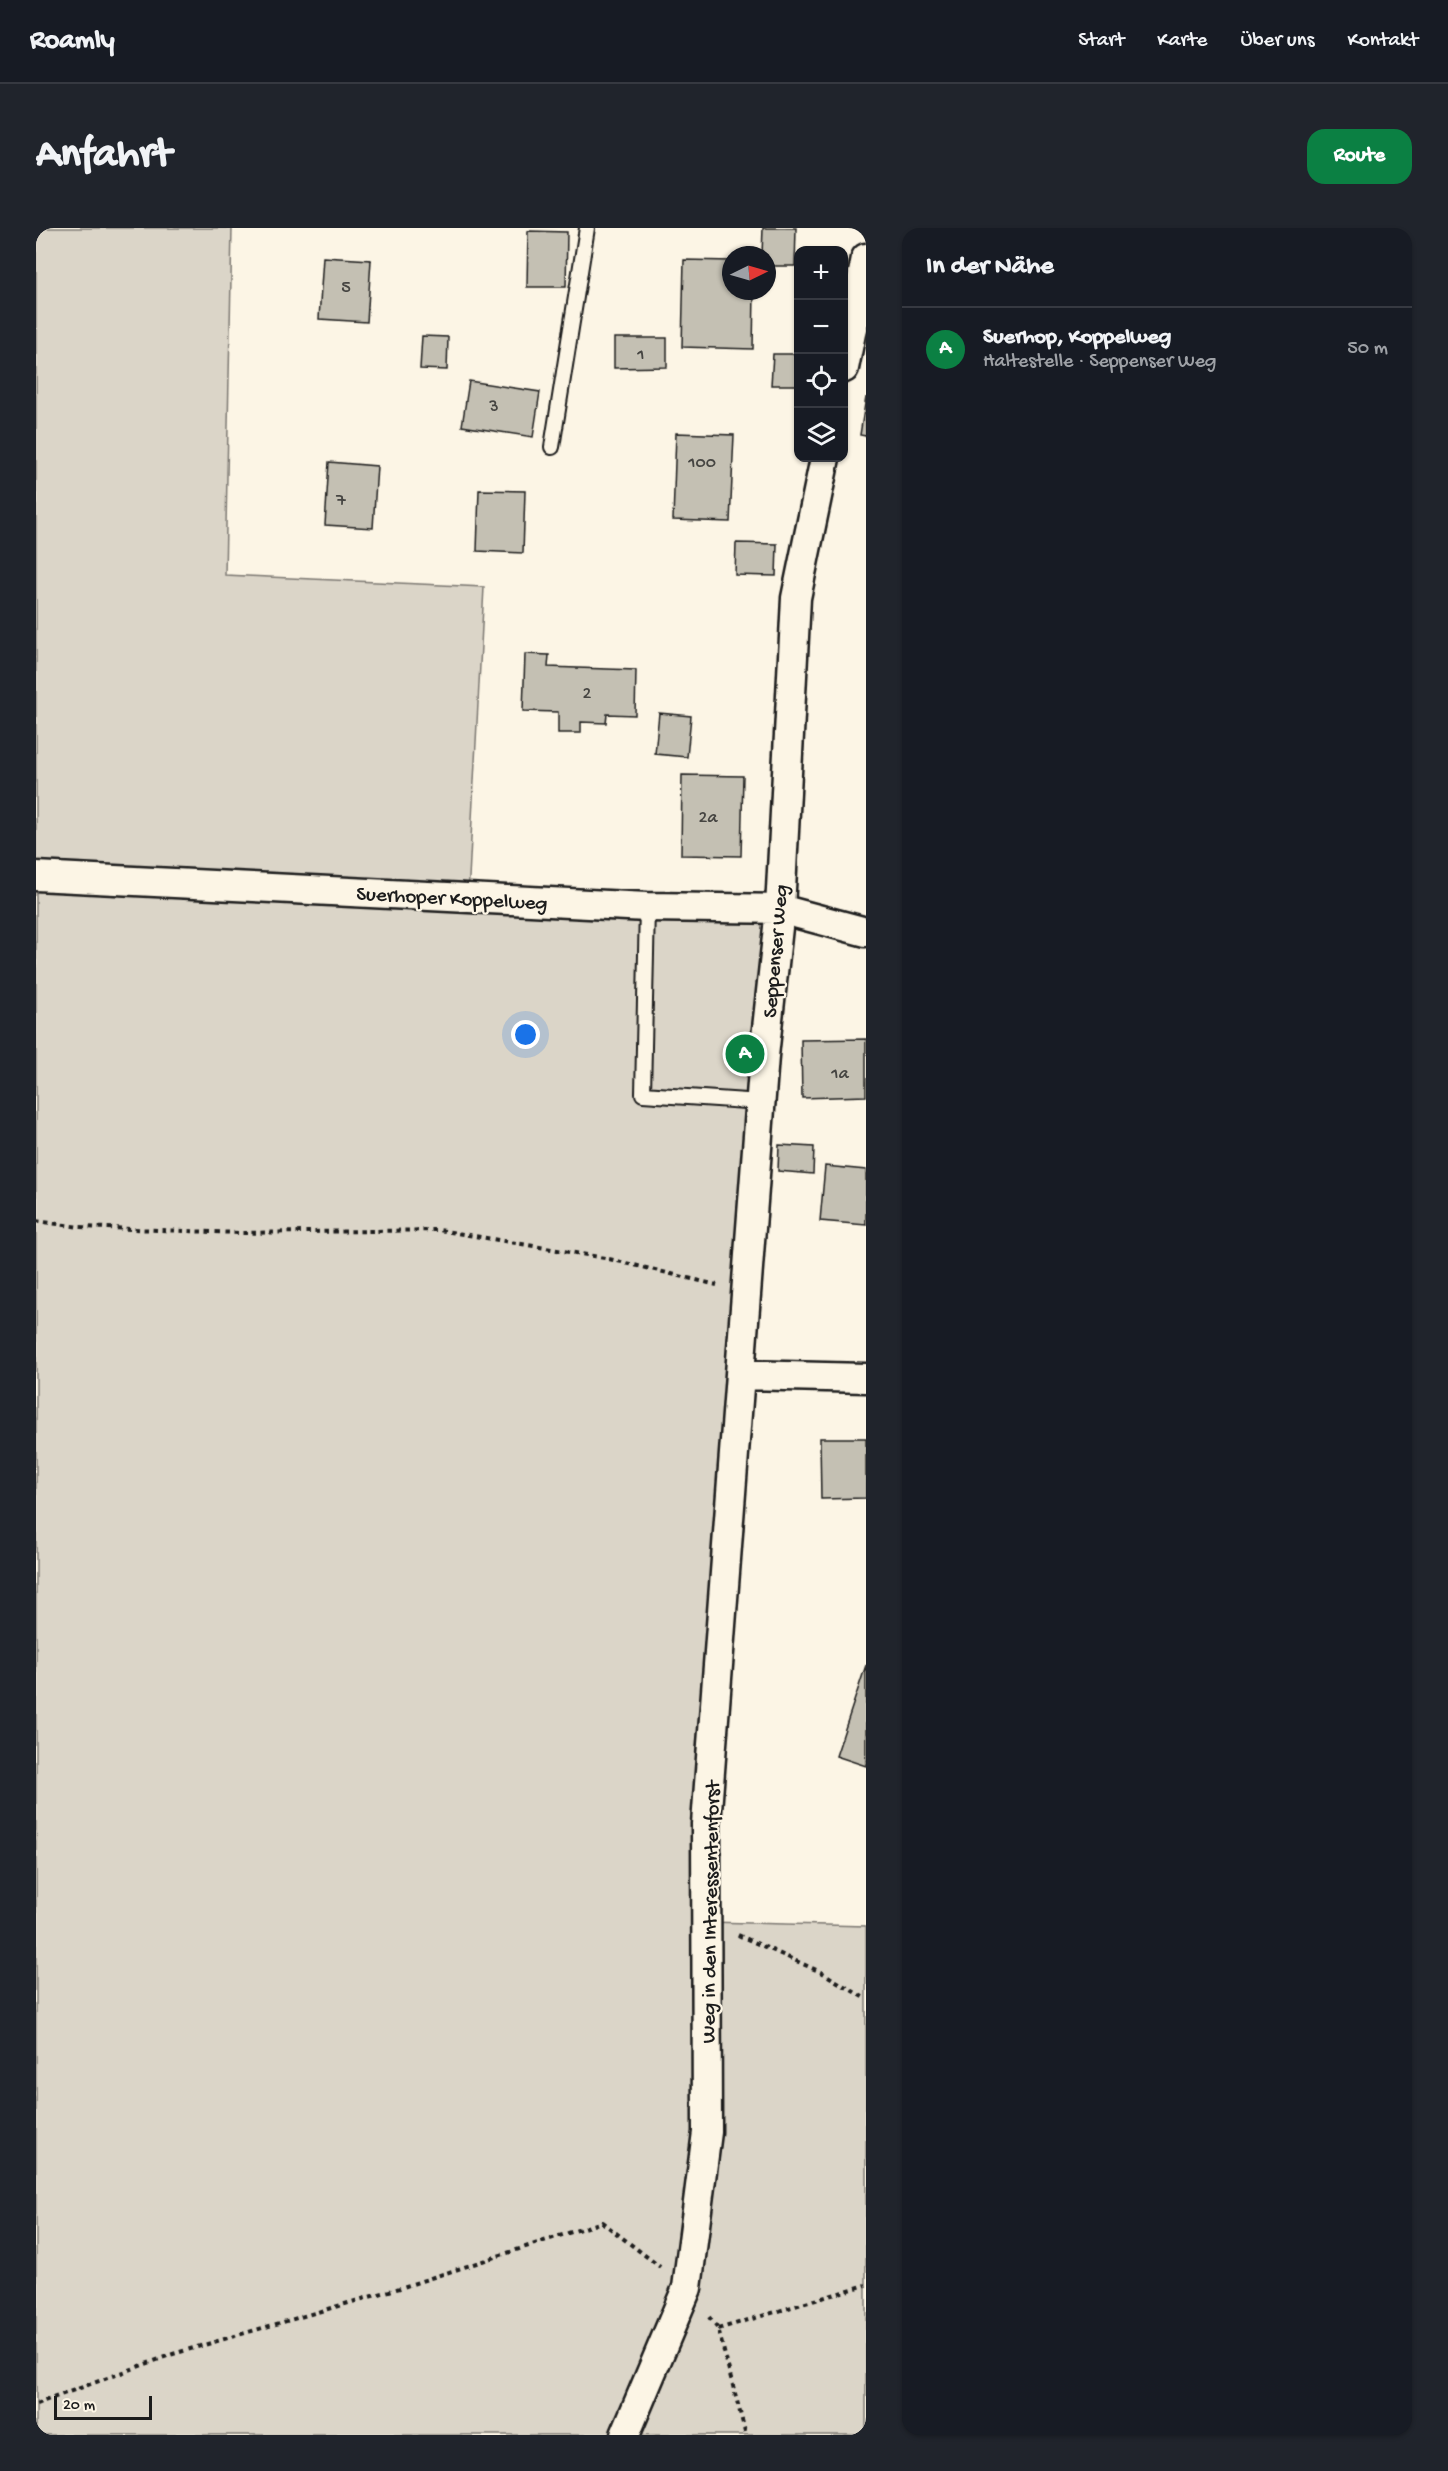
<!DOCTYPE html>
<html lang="de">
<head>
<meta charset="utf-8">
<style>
  :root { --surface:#171b24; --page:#20242c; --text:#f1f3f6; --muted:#9ea1a6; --line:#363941; --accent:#0b8043 }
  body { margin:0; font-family:"Gochi Hand",sans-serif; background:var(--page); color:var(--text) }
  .controls { position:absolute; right:18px; top:18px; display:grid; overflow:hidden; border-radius:12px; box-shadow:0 2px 4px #0004 }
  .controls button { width:54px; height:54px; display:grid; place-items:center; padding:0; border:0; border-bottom:2px solid var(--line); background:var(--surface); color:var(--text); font:30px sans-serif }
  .compass { position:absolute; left:686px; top:18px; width:54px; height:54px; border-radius:50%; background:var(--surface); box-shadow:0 2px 4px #0004; rotate:85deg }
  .scale { position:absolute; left:18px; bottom:15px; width:98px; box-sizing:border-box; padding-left:6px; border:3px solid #1c1c1c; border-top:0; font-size:16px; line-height:21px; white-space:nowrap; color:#1c1c1c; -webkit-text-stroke:4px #fcf5e5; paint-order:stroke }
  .you { position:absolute; left:490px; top:807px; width:21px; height:21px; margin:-15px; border:4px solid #fff; border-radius:50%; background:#1a73e8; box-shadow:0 0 0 9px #1a73e833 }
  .badge { display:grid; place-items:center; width:39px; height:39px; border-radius:50%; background:var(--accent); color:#fff; font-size:20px; font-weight:700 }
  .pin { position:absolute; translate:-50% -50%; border:3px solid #fff; box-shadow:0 2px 6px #0006 }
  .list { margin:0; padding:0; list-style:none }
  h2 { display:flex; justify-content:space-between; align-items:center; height:78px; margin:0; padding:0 24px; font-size:26px }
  h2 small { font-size:20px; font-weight:400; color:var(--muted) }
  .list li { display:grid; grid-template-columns:39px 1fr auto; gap:18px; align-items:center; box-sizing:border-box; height:84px; padding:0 24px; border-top:2px solid var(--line) }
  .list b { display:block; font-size:22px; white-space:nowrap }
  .list p { margin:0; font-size:20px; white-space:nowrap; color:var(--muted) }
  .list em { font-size:20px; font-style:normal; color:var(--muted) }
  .icon { flex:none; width:33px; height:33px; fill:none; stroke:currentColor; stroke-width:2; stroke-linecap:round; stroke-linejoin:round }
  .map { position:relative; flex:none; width:830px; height:2207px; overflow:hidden; border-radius:18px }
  header { display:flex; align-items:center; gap:36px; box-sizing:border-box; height:84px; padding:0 30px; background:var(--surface); border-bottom:2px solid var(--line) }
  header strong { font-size:28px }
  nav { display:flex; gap:33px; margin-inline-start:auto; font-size:21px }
  .intro { display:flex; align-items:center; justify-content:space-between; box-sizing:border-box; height:144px; padding:0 36px }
  h1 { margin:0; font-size:42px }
  .button { padding:15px 27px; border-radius:18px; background:var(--accent); color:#fff; font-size:21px; font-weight:700 }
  main { display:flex; gap:36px; padding:0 36px }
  aside { flex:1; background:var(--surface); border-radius:18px; box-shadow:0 2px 4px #0004 }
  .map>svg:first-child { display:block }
  .green { fill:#dbd5c8; stroke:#7c7872; stroke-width:1.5 }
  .building { fill:#c4c0b3; stroke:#1c1c1c; stroke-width:1.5 }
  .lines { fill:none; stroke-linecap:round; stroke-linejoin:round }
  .lane-casing { stroke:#1c1c1c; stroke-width:18 }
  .street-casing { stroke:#1c1c1c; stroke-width:33 }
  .path { stroke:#1c1c1c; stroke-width:4; stroke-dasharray:4.5 4.5; stroke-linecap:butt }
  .lane { stroke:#fcf5e5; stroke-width:14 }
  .street { stroke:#fcf5e5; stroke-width:28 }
  .labels { text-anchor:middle; stroke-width:4.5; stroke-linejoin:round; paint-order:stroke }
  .number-label { font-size:18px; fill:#464542 }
  .street-label { font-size:21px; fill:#1c1c1c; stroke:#fcf5e5 }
</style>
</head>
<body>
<header>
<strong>Roamly</strong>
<nav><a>Start</a><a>Karte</a><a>Über uns</a><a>Kontakt</a></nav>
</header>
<div class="intro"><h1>Anfahrt</h1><a class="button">Route</a></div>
<main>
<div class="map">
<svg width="830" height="2207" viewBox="0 0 830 2207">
  <rect width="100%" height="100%" fill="#fcf5e5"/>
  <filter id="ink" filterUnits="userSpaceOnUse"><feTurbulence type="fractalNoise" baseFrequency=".0167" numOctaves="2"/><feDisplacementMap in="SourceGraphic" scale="12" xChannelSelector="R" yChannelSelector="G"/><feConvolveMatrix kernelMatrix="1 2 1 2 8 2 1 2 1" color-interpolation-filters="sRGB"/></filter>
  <g filter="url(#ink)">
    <!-- green -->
    <path class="green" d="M0,0H196L189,347L448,359L432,669L744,681L671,1694L830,1698V2207H0Z"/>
    <!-- building -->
    <path class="building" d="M727,0H760L759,38H731V27H726Z
      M492,3L531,4L530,59H491Z
      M287,29L335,32L331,94L283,91Z
      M648,32L695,33V63H718L717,121L646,119Z
      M386,108L412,109L411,142L384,141Z
      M578,110H631V139L578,140Z
      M737,126H762V157H735Z
      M433,153L504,164L497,209L426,198Z
      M830,169V208L824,207Z
      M640,205L698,207L694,294L637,292Z
      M293,234L341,238L337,300L289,297Z
      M443,262L489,263L487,325L441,323Z
      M700,315L741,316L740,348L699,347Z
      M489,426L513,427L512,439L600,442L599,487L571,486L570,495L545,494V505H522V484L487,483Z
      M623,485L655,488L651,529L619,526Z
      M646,547L707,548L705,628L645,627Z
      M830,811V868L766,870L765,812Z
      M743,917L778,919L777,946L742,943Z
      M789,938L830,942V997L784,993Z
      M784,1210H830V1270L785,1271Z
      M830,1437V1538L800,1528Z"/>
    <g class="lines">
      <!-- lane casing -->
      <g class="lane-casing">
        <path id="lane" d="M516,219L551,0
          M611,679L607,866L725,874"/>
      </g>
      <!-- street casing -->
      <g class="street-casing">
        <path id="street" d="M808,140L830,30
          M0,648L611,679L744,681L830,704
          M704,1147L830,1150
          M589,2207L651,2060L671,1904L670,1596L728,828L744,681L760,370L789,230"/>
      </g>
      <!-- path -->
      <path class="path" d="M0,993L44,999L204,1005L403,1002L569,1030L681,1057
        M702,1707L787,1745L830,1771
        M673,2089L682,2101L710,2207
        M682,2101L830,2057
        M0,2176L137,2126L364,2060L566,1994L624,2039"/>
      <!-- lane -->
      <use href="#lane" class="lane"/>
      <!-- street -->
      <use href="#street" class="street"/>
    </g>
  </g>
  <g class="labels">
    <!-- number labels -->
    <g class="number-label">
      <text x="310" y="64">5</text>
      <text x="605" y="131">1</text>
      <text x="458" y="183">3</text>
      <text x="666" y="239">100</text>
      <text x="305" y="277">7</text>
      <text x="551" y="470">2</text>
      <text x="672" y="594">2a</text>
      <text x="804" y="850">1a</text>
    </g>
    <!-- street labels -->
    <g class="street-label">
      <text transform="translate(416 669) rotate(3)" y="7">Suerhoper Koppelweg</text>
      <text transform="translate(738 723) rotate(-85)" y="7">Seppenser Weg</text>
      <text transform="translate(673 1684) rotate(-89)" y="7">Weg in den Interessentenforst</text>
    </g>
  </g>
</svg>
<div class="controls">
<button>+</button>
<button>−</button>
<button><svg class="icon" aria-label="locate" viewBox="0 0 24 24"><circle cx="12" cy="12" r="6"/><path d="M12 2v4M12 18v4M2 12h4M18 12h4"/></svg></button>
<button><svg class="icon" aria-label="layers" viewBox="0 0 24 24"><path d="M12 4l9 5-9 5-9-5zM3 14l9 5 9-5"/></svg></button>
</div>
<svg class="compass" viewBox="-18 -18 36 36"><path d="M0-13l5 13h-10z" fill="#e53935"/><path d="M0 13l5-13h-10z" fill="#9ea1a6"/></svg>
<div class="scale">20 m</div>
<div class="you"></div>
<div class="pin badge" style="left:709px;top:826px">A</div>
</div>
<aside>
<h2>In der Nähe<small></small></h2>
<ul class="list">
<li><span class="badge">A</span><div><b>Suerhop, Koppelweg</b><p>Haltestelle · Seppenser Weg</p></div><em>50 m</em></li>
</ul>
</aside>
</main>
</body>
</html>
